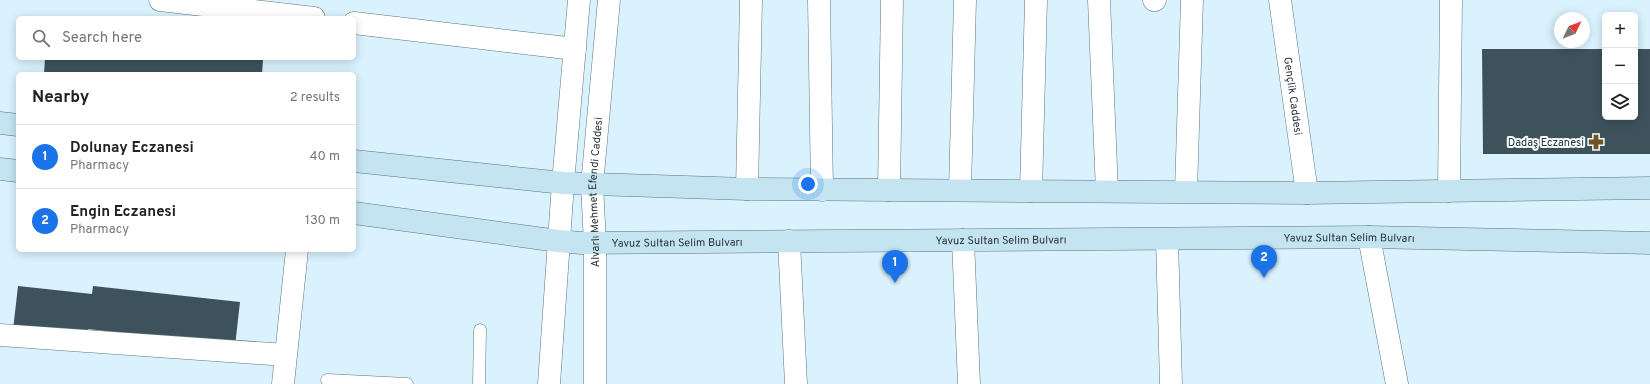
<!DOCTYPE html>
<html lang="en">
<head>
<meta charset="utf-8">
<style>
  :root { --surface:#fff; --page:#f6f6f6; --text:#222; --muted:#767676; --line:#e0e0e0; --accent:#1a73e8 }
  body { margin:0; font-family:Overpass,sans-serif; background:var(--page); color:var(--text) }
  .controls { position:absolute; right:12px; top:12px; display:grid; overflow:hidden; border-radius:6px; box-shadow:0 2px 10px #0003 }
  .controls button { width:36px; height:36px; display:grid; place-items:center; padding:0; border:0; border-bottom:1px solid var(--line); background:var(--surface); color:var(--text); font:20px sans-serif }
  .compass { position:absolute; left:1554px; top:12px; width:36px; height:36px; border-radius:50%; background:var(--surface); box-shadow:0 2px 10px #0003; rotate:47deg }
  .you { position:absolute; left:808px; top:184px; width:14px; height:14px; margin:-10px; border:3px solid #fff; border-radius:50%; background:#1a73e8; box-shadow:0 0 0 6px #1a73e833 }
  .badge { display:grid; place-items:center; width:26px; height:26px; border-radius:50%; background:var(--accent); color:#fff; font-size:13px; font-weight:700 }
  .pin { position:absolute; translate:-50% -33px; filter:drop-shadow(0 1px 2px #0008) }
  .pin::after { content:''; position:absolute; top:21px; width:14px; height:12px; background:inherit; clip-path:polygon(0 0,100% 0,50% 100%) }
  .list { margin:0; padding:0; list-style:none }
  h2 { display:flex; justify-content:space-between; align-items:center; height:52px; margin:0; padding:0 16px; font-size:17px }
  h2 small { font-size:13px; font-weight:400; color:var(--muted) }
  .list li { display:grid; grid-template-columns:26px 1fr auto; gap:12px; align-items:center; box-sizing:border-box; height:64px; padding:0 16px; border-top:1px solid var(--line) }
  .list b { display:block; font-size:15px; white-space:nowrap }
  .list p { margin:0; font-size:13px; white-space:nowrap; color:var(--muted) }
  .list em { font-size:13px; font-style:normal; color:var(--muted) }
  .icon { flex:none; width:22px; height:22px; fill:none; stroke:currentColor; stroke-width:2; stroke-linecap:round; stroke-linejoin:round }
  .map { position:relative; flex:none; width:1650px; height:384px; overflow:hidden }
  .search { position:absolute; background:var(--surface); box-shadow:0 2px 10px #0003; left:16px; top:16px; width:340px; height:44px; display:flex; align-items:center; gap:10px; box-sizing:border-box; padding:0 14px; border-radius:6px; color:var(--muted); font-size:15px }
  .panel { position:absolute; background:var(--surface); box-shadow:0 2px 10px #0003; left:16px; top:72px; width:340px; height:180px; border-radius:6px }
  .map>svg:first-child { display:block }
  .building { fill:#3d525b }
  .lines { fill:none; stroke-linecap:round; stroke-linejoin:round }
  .service-casing { stroke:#5f757e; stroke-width:13 }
  .minor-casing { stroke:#5f757e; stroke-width:23 }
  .tertiary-casing { stroke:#5f757e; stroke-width:23 }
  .secondary-casing { stroke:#5f757e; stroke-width:23 }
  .service { stroke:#fff; stroke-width:12 }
  .minor { stroke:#fff; stroke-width:22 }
  .tertiary { stroke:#fff; stroke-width:22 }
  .secondary { stroke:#c3e4f0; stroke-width:22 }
  .labels { text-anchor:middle; stroke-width:4; stroke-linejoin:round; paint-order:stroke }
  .street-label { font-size:11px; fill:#2a3438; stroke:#f7fcfe }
  .poi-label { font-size:11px; fill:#2a3438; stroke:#f7fcfe; text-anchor:end }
</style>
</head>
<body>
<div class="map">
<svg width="1650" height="384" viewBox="0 0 1650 384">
  <rect width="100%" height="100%" fill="#d9f2fd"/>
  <!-- building -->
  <path class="building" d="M1482,49H1605V117H1635V49H1650V154H1483Z
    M45,58H234L263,60L262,74H44Z
    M18,286L92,294L93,286L240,302L235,346L88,329L87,339L13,330Z"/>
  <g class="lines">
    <!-- service casing -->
    <g class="service-casing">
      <path id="service" d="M327,380L407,384
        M479,384L480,330"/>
    </g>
    <!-- minor casing -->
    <g class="minor-casing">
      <path id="minor" d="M160,0L314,18
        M819,0L822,190
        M1099,0L1107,191
        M1154,0H1155
        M354,23L575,49
        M747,189L751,0
        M889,190L892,0
        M960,190L965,0
        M1031,191L1036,0
        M1186,191L1192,0
        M1449,191L1451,0
        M1167,239L1171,384
        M963,240L969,384
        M789,241L796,384
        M0,335L286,355
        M283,384L297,250"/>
    </g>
    <!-- tertiary casing -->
    <g class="tertiary-casing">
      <g id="tertiary">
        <path id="s1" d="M1280,0L1307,193"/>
        <path d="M1369,237L1397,384"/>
        <path d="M549,384L563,183L579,0"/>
        <path id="s2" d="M595,384V243L592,185L609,0"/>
      </g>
    </g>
    <!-- secondary casing -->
    <g class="secondary-casing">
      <g id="secondary">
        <path d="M0,123L18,125"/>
        <path d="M354,161L563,183L747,189L1307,193L1650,188"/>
        <path d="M0,169L18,171"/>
        <path id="s3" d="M354,213L558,241L581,243L1369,237L1650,243"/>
      </g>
    </g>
    <!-- service -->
    <use href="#service" class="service"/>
    <!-- minor -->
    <use href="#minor" class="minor"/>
    <!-- tertiary -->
    <use href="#tertiary" class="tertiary"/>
    <!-- secondary -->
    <use href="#secondary" class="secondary"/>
  </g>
  <!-- icons -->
  <defs>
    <g id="pharmacy-bare" transform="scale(1.2)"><path d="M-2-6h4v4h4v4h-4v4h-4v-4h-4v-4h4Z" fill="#705327" stroke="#f7fcfe" stroke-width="2.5" paint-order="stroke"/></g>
  </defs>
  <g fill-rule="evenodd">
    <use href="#pharmacy-bare" x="1596" y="142"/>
  </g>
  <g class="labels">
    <!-- street labels -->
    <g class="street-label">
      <text dy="4" stroke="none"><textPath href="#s1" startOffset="97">Gençlik Caddesi</textPath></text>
      <text dy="4" stroke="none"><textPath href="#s2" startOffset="192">Alvarlı Mehmet Efendi Caddesi</textPath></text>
      <text dy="4" stroke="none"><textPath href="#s3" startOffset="997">Yavuz Sultan Selim Bulvarı</textPath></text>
      <text dy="4" stroke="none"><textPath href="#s3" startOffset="649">Yavuz Sultan Selim Bulvarı</textPath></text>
      <text dy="4" stroke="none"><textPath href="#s3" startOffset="325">Yavuz Sultan Selim Bulvarı</textPath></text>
    </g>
    <!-- poi labels -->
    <g class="poi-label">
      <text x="1584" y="146">Dadaş Eczanesi</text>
    </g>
  </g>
</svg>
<div class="controls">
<button>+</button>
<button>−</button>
<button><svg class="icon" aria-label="layers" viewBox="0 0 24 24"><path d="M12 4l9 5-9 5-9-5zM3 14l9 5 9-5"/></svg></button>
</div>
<svg class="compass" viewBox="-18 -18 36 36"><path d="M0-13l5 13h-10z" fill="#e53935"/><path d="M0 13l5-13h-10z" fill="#767676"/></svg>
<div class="you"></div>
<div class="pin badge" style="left:895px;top:283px">1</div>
<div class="pin badge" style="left:1264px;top:278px">2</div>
<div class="search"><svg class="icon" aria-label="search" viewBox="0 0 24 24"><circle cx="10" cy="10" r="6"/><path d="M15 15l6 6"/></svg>Search here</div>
<section class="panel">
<h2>Nearby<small>2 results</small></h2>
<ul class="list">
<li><span class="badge">1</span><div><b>Dolunay Eczanesi</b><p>Pharmacy</p></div><em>40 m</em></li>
<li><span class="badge">2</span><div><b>Engin Eczanesi</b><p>Pharmacy</p></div><em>130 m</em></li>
</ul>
</section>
</div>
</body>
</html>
